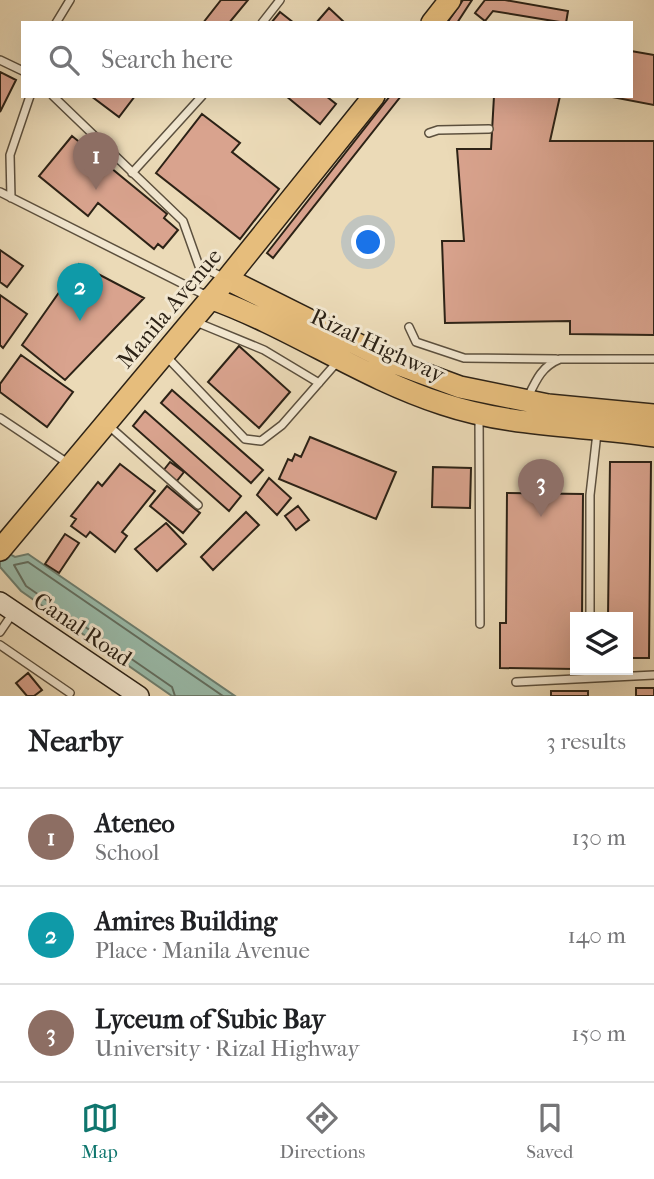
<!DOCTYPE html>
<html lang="en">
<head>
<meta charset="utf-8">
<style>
  :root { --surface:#fff; --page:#f2f2f2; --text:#202124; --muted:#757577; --line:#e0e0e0; --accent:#0f766e }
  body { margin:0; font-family:"IM FELL French Canon",serif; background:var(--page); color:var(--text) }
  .controls { position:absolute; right:21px; bottom:21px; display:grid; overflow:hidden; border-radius:0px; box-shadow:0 7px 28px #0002 }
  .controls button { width:63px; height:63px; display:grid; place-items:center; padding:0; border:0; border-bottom:2px solid var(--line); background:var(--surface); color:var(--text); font:35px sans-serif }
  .you { position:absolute; left:369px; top:243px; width:24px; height:24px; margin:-18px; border:5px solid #fff; border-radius:50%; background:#1a73e8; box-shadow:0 0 0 10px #1a73e833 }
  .badge { display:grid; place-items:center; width:46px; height:46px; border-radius:50%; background:var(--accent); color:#fff; font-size:23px; font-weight:700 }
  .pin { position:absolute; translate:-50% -58px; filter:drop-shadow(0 2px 4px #0008) }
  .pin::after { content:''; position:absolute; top:37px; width:24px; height:21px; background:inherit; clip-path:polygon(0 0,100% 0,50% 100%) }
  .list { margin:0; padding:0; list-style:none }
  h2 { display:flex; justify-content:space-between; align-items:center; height:91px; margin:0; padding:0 28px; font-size:30px }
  h2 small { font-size:23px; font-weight:400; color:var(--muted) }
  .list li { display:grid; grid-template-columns:46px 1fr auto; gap:21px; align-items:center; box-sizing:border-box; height:98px; padding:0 28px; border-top:2px solid var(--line) }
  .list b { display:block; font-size:26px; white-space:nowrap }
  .list p { margin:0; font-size:23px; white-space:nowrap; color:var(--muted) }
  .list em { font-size:23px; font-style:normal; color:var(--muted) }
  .icon { flex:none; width:38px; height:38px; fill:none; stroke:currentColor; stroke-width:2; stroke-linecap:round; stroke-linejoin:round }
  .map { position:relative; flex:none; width:654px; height:696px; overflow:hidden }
  .search { position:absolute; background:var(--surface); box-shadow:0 7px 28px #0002; left:21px; right:21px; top:21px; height:77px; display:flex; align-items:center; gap:18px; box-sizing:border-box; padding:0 24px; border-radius:0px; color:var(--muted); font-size:26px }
  .sheet { height:385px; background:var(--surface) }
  nav { display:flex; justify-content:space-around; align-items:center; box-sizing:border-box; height:98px; border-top:2px solid var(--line); background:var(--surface); font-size:19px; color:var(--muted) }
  nav a { display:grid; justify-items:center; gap:4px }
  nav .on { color:var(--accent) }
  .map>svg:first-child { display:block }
  .water { fill:#9ba; stroke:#6d7e6f; stroke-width:2 }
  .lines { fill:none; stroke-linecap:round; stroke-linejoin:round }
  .shore { stroke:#626e60; stroke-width:2 }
  .building { fill:#d9a38e; stroke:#2c2216; stroke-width:2 }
  .service-casing { stroke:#5c503e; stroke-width:10 }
  .secondary-casing { stroke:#2c2216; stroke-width:22 }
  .primary-casing { stroke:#2c2216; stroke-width:24 }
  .service { stroke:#f2e7d0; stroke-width:7 }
  .secondary { stroke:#f2e7d0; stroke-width:19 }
  .primary { stroke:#e6bd7c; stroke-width:21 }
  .labels { text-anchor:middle; stroke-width:6; stroke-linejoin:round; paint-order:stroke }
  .street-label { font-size:23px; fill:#2c2216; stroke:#f2e7d0 }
</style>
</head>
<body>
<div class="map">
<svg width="654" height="696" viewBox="0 0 654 696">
  <rect width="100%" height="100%" fill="#ebdab7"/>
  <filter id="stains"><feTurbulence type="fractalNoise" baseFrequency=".00286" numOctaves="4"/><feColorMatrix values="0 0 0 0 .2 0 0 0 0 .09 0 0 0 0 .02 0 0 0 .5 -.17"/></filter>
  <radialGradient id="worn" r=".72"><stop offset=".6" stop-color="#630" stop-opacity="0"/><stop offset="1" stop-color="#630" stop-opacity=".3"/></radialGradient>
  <!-- water -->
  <path class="water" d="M0,549L15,557L28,554L235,696H172L21,591L0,567Z"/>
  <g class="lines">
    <!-- shore -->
    <path class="shore" d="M175,696L172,687L26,586L14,565L28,562L223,696"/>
  </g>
  <!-- building -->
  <path class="building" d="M221,0H248L229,23H203Z
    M463,0H472L457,23H447Z
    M485,0H505L568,11L566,23L493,11L485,21L475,13Z
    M329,8L345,23H316Z
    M280,12L294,23H271Z
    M631,51L654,55V105L607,96H631Z
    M0,72L16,80L0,112Z
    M91,96H135L119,117Z
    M286,96H326L336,104L320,124Z
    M390,96H401L273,258L267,253Z
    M494,96H560L550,141H654V335L570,334V321L445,323L442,241H464L457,149H491Z
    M202,114L240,143L232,152L279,189L240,239L156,173Z
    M72,136L167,214L164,218L178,230L163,248L158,244L154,249L98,203L88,216L39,176Z
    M0,250L23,266L7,287L0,282Z
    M79,264L144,298L65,380L22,345Z
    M0,295L27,314L3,348L0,345Z
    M239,346L290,392L259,428L208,382Z
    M21,355L73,392L47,427L0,392V384Z
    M172,390L263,470L251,483L161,403Z
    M145,411L241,496L229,511L133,426Z
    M310,437L396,472L376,519L279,479L288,459L292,461L295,454L301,457Z
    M170,462L184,472L176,482L163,471Z
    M610,462H651L649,658H628V617H608Z
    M120,464L155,491L122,532L127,536L115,552L90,532L86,537L71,526L76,519L71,516L98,482L102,486Z
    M433,467L471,468L470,508L432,507Z
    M269,478L291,498L277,515L257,495Z
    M167,486L200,513L183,533L150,506Z
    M507,493L583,494L582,617H575V669L500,668V623H506Z
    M298,506L309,520L296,530L285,516Z
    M246,512L259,525L213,570L201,557Z
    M166,523L186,544L157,571L135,549Z
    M65,534L79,543L59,573L45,564Z
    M28,673L42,690L34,696H27L16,683Z
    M636,688H654V696H636Z
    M551,691H588V696H551Z"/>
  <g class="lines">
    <!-- service casing -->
    <g class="service-casing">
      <path id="service" d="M56,23L70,0
        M262,23L280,0
        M0,60L23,71
        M53,96L183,221L199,266L223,277
        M429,133L438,130L489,129
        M132,173L202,96
        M0,192L209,297
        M11,198L10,155L30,96
        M196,322L264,350L319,383
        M409,327L416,342L464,358L556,359
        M165,355L245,439L261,441L282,425L338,361
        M528,397C536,380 542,366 560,359H654
        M479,415L480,624
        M0,418L69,464
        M109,426L198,505
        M590,617V495L597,433
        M0,632L13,613
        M0,645L70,693
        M516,682L654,675"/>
    </g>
    <!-- secondary casing -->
    <g class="secondary-casing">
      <path id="secondary" d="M0,602L139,696"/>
    </g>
    <!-- primary casing -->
    <g class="primary-casing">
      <path id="primary" d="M432,23L450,0
        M227,279L395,363L460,387L548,405L654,415
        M210,298C291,327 362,378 443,404C511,427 584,425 654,436
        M0,550L227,279L374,96"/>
    </g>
    <!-- service -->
    <use href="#service" class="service"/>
    <!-- secondary -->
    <use href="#secondary" class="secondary"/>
    <!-- primary -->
    <use href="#primary" class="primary"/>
  </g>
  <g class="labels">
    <!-- street labels -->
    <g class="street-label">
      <text transform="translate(169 308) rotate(-50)" y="8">Manila Avenue</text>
      <text transform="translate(378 345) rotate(25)" y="8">Rizal Highway</text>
      <text transform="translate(83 629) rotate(34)" y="8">Canal Road</text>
    </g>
  </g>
  <rect width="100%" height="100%" filter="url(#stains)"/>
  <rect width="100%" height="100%" fill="url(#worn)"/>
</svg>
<div class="controls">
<button><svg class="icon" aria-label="layers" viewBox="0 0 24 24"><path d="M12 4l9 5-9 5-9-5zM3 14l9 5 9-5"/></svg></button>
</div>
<div class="you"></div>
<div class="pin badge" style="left:96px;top:190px;background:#8d6e63">1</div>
<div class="pin badge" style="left:80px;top:321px;background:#0f9aa8">2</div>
<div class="pin badge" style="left:541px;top:517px;background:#8d6e63">3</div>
<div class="search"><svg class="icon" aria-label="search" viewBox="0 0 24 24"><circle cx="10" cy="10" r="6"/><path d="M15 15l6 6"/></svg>Search here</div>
</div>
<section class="sheet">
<h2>Nearby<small>3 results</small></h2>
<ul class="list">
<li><span class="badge" style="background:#8d6e63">1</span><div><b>Ateneo</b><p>School</p></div><em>130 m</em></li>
<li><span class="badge" style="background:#0f9aa8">2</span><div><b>Amires Building</b><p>Place · Manila Avenue</p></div><em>140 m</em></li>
<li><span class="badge" style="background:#8d6e63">3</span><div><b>Lyceum of Subic Bay</b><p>University · Rizal Highway</p></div><em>150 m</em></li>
</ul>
</section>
<nav>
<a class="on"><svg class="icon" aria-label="map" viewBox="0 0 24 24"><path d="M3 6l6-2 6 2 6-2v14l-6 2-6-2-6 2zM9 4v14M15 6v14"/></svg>Map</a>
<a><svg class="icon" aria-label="directions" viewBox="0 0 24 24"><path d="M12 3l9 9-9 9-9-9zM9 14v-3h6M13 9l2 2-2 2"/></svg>Directions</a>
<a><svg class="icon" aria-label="saved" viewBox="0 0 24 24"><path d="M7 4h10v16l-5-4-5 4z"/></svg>Saved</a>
</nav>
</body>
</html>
